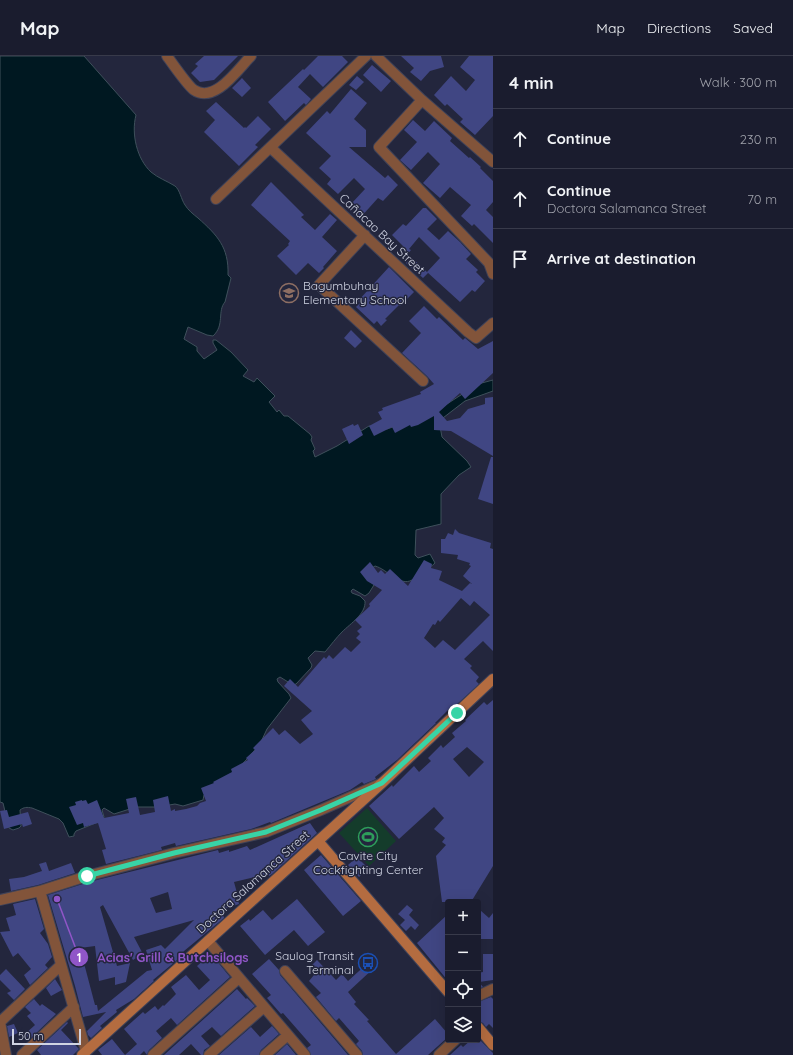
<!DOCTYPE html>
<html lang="en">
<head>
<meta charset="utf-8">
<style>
  :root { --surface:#1a1c2e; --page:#27293a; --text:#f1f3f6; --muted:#9fa1aa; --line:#383a4a }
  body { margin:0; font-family:Quicksand,sans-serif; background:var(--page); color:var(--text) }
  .controls { position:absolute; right:12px; bottom:12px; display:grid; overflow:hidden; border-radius:4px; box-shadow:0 4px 16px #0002 }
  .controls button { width:36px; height:36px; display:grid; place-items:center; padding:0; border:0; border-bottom:1px solid var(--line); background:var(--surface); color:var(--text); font:20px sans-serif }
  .scale { position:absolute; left:12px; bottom:10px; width:69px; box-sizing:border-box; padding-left:4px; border:2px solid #d0d4e3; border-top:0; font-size:11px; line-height:14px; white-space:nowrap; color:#d0d4e3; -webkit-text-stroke:3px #23263d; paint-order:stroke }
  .stop { position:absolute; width:12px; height:12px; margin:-9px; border:3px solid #38d4a6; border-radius:50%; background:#fff }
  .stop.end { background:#38d4a6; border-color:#fff; box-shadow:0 1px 4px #0008 }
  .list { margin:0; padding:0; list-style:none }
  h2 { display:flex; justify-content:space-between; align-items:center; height:52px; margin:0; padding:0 16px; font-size:17px }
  h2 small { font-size:13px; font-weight:400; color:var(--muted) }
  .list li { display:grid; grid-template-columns:26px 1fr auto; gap:12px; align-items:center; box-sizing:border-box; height:60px; padding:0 16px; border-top:1px solid var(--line) }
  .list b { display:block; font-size:15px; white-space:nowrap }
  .list p { margin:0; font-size:13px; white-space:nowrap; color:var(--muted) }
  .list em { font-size:13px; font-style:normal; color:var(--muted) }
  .icon { flex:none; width:22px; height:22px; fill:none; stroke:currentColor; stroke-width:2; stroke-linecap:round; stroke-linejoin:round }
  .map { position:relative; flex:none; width:493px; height:999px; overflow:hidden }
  header { display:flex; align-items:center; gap:24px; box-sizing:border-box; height:56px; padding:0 20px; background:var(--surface); border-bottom:1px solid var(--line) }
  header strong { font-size:19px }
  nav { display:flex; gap:22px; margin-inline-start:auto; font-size:14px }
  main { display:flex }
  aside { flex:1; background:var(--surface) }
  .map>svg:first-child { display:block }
  .green { fill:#143c2b }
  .water { fill:#001821; stroke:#3e505b }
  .building { fill:#404683; fill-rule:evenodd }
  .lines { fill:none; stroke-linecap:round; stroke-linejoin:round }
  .street-casing { stroke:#3f4258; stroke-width:12 }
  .secondary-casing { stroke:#3f4258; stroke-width:12 }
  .street { stroke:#82543a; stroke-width:10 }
  .secondary { stroke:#b46c40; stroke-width:10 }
  .route { stroke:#38d4a6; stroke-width:5 }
  .labels { text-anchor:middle; stroke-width:3; stroke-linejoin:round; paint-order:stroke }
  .street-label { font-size:12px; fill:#d0d4e3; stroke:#23263d }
  .poi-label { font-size:12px; fill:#d0d4e3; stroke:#23263d; text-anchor:start }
  .leader { fill:none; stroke:#9056c8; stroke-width:1.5 }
  .callout-dot { fill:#9056c8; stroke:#23263d; stroke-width:1.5 }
  .mark-label { font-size:12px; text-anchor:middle; font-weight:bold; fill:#fff }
  .callout-label { font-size:13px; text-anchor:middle; font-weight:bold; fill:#9056c8; stroke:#23263d; stroke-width:3; stroke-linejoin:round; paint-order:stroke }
</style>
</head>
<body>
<header>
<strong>Map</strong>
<nav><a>Map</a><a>Directions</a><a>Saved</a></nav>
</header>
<main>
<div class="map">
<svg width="493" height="999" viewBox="0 0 493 999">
  <rect width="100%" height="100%" fill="#23263d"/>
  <!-- green -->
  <path class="green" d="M367,752L396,785L369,810L339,777Z"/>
  <!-- water -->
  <path class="water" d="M0,0H84L136,59C131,78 137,103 151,116C158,122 167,125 175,130C180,134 181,143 185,149C188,154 193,158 198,162C217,179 229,191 228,219L231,222L225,246C217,255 225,269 213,280L207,279L188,271L184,283L197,291V295L204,303L217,294L213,287V284H216L231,296L248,314L243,320L254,326L257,322L275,340L269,346L277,356L279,354L284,360H288L310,378L312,381L311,384L315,393L313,395L315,401L337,390L369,370L387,373L433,357L478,328L493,324V335L465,345L439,365L442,381L467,405L471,411L459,419L441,438V468L416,474L415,499L418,502L430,498L435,507C432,511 426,512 422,515C419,518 416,521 412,524C400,531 387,513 375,510L372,512L377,524L369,537L365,540L353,533L351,535L352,537L360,540L365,545C366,558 351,567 342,576C336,582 331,589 325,596L315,595L308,602L312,609L311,612L296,628L293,629L280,621L277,623L278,626L289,638L291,642L267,673L260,688L247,703L230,721L204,739L203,744L183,750L175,748L158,751H136L114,758L104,752L102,754L104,761L103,764L76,775L74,778V780L69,781L63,767L59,763L32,752C27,751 24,751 20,754L21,770L19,772L13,774L9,772L3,747L0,746Z"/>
  <!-- building -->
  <path class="building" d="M204,0H238L214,24L200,26L191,17L198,10L195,8Z
    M318,0H342L348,6L323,31L310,18L298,31L311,43L306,49L304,47L285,65L268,46L303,13L304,14Z
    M401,0H441L444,11L430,15L421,25L410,16L414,12Z
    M469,0H493V60L475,79L460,66L463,63L447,48L445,50L434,39L451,20L466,35L475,24L460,11Z
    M372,9L391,25L381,36L363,19Z
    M357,20L364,26L356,34L349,29Z
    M242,22L251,32L242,41L232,32Z
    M351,33L367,47L354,63L366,74V91H349L385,122L388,119L398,129L383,145L378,142L360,162L354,156L356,154L351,148L365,133L354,122L338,138L327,128L331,123L319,112L331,100L306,77L327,55L330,58Z
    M216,46L244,72L245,71L246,72L258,60L271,73L255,89L258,91L239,110L204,76L215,64L206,55Z
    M413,64L425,75L434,65L452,82L450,85L469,102L470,101L481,111L480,112L493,125V146L486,154L493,161V187L474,168L472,170L461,160L471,149L450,131L440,142L423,127L440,108L428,96L411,114L400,104L417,86L404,74Z
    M271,126L304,159L301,161L315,174L330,158L337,164L322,181L337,195L323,211L324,212L319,217L308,207L296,219L277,200L289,189L288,188L290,185L251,149Z
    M423,152H426L437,163L427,173L439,184L448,175L460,186L471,198L466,203L478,214L476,216L485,225L475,236L472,234L460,246L427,216L440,202L419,181L409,193L411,194L406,200L400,194L403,190L392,179L403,168L406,170Z
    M411,201L428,217L423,222L406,207Z
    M389,211L414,236L400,250L399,249L385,263L387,264L381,270L377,265L374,268L356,251L360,247L358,245Z
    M424,250L437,263L439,261L463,284L465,282L478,293L493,285V317L465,343L460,337L439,356L447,365L460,362L468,353L485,348V342L493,341V400L451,375L434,374V360L418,369L411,371L410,369L395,377L392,371L374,380L369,370L382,363L378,356L383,354L382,352L421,338L420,336L434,328L427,320L402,297L421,277L409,265Z
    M351,274L362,285L355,292L344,282Z
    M353,368L354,370L358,368L363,379L349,388L342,373Z
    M491,401H493V448L478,443Z
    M455,473L459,477L491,487L490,492L493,493V595L483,585L464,603L472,610L470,612L479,621L476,625L479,628L455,650L453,649L435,667H436L397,704L375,721L376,723L364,728L362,726L350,734L271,767L270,766L251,773L176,790L175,787L161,791L162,794L106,808L102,794L106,793L98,767L84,771L83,767L77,769L69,751L76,749L75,746L82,744V745L86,744L88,748L97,744L104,762L129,757L126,743L136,741L140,759L155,756L153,744L168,740L171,755L175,753V755L186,753L197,750L200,747L206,745L201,732L214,727L213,726L232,716L231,713L248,704L246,702L255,694L253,692L273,672L279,679L285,674L300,688L313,678L301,664L312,655L284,630L290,623L298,631L324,601L326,603L329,599L333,603L345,591L351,596L361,586L356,582L360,578L357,575L362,571L355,564L370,550L369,548L382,534L367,525L360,516L370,506L378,517L381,514L385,518L390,513L408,530L424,504L432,508L431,512L442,515L439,524L462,535L470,527L472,528L463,520L471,510L469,509L470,507L457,503L458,499L441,497V483H445L448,477L453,479ZM461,542L470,550L474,545L490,559L455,594L443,584L435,592L424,582L433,568L435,569L438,564L440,566Z
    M493,644V810L471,846H442L436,800L446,789L442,786L445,782L434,773L444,762L434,751L399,783L369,750L392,729L393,731L414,710L419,716L431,705L428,702L441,689L443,692L455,681L452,677L466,665L465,664L484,646L487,649ZM467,691L484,706L469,721L453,703Z
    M7,754L9,761L28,756L32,768L23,771L22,768L4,773L0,755Z
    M310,767L317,777L272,818L269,820L268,818L234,826L237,837H236L239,848L222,854L224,862L184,895L176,905L153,924L154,925L134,943L116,954L117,956L100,970L102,972L91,982L88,979L87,975L106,956L83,961L75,930L48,839L89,826L218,794L219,797L229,794V796L247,790L250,794ZM168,836L172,853L156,857L150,842ZM103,849L133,904L143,898L134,881L194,864L165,893L161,889L146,894L152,914L147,915L98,955L97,949H95L80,892L95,890L99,925L115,921V929L126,926L130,907L117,910L100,851Z
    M321,799L361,845L343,860L304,814Z
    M357,801L368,812L359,821L348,809Z
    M46,806L49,815L71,807L75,817L38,829L11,835L9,823L24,821L42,815L39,808Z
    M35,843L44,873L40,877L48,888L52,901L45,909L48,912L30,929L24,919L31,913L18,897L13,901L0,876L10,875L6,862L16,859L13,848Z
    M297,843L325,876L308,890L294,874L265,899L240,870L249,863L250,865L263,854L272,864Z
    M407,849L413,854L409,859L419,869L415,874L411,870L406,875L400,869L405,864L398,858Z
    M480,854L489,862L493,857V883H479Z
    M448,858V925L417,887Z
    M211,898L230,921L177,969L171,962L156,975L162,982L149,994L147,999L144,995L140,999H102L98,994L112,983L125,999L137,988L124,973L143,956L145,958L155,950L158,954L163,949L164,950L176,938L171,931L186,919L199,934L210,924L197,910Z
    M483,898H493V924L479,926L483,931L478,933V917L483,916Z
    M269,903L279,914L280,919L348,999H311L307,992L311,989L283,957L281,958L267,942L271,939L252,918Z
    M317,904L336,924L342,918L348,925L369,906L375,911L348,936L356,946L354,948L369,964L367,965L396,998L435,963L448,978V981L428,999H363L362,995L356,988L359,985L339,962L336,965L316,941L321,937L309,925L314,919L308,913Z
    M6,913L25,933L14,944L7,937L11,935L0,924V919Z
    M55,923L62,934L51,940L46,932Z
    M237,933L246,943L247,942L255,950L221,980L212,971L201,980L210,990L204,994L203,999H201L191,988L179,999H164Z
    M491,941L493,943V972L489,968L486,971L483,967L478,965V946Z
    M34,943L40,950L42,948L56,958L30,983L25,978L35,969L27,960L31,957L25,951Z
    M67,966L68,967L61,974L79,993L73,999H41L37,994Z
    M14,968L18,977L9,981L7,970Z
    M272,970L279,978L261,994L259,999H219L251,971L260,981Z
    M471,984H480L493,997V999H450L461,989L463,991Z
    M287,988L296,999H275Z"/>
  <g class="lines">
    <!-- street casing -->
    <g class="street-casing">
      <path id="street" d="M167,0C172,7 188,30 194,34C215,48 238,13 251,0
        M376,0L422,44L493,106
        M422,44L379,91L489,207L493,218
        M271,92L468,276L476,282L493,267
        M216,143L366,0
        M365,179L319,229L423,325
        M40,835L86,995
        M0,844L40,835L87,820L174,797L266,776L321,754L380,728
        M208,885L305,999
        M285,915L357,999
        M478,940L493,933
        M0,966L61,909
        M0,966L6,999
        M22,999L74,951
        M153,999L239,922
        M209,999L264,951
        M265,999L288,979
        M439,999L455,984"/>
    </g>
    <!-- secondary casing -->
    <g class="secondary-casing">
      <path id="secondary" d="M318,785L448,936
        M478,971L493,989
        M82,999L382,727L493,623"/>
    </g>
    <!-- street -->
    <use href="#street" class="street"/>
    <!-- secondary -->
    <use href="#secondary" class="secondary"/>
  </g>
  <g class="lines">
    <!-- route -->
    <path class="route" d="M87,820L174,797L266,776L321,754L382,727L457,657"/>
  </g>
  <!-- icons -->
  <defs>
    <g id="school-ring" transform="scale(1)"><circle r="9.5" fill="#23263d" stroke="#8d6e63" stroke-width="1.5"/><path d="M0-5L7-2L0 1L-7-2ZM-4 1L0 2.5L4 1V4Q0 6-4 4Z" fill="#8d6e63"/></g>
    <g id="stadium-ring" transform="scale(1)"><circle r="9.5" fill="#23263d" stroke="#2e9e5b" stroke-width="1.5"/><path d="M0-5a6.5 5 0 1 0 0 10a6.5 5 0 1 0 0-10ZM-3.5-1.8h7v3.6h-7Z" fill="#2e9e5b"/></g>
    <g id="bus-ring" transform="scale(1)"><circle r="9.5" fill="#23263d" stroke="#1a4fb4" stroke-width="1.5"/><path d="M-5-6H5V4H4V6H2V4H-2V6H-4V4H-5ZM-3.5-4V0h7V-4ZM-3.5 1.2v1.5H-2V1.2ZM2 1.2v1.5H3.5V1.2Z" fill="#1a4fb4"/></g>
  </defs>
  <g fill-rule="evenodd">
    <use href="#school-ring" x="289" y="237"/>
    <use href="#stadium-ring" x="368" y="781"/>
    <use href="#bus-ring" x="368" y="907"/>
  </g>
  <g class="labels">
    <!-- street labels -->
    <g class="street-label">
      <text transform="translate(382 178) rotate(43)" y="4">Cañacao Bay Street</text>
      <text transform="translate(253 826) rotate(-42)" y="4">Doctora Salamanca Street</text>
    </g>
    <!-- poi labels -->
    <g class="poi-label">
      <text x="303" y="234">Bagumbuhay<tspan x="303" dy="14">Elementary School</tspan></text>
      <text x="368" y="804" text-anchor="middle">Cavite City<tspan x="368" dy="14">Cockfighting Center</tspan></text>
      <text x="354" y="904" text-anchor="end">Saulog Transit<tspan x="354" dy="14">Terminal</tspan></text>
    </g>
  </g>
  <!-- callouts -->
  <path class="leader" d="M57 843L79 901"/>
  <g class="callout-dot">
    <circle cx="57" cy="843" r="4"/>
    <circle cx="79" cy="901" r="10"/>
  </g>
  <g class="mark-label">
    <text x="79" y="906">1</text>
  </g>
  <g class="callout-label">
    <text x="173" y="906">Acias' Grill &amp; Butchsilogs</text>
  </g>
</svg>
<div class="controls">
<button>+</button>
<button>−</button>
<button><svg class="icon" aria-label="locate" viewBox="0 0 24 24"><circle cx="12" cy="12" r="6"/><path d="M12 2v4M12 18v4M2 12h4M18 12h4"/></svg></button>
<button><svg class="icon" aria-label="layers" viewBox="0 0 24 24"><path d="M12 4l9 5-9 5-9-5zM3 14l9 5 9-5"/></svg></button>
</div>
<div class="scale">50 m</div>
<div class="stop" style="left:87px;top:820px"></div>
<div class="stop end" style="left:457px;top:657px"></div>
</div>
<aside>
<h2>4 min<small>Walk · 300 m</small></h2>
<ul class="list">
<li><svg class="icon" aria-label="ahead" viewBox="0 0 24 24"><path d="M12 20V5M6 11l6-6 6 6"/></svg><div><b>Continue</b></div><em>230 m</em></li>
<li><svg class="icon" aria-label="ahead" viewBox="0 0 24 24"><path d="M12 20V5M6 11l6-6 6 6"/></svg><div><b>Continue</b><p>Doctora Salamanca Street</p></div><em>70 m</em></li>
<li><svg class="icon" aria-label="arrive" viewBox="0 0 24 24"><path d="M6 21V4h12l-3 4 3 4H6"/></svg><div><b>Arrive at destination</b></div></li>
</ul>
</aside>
</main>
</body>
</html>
